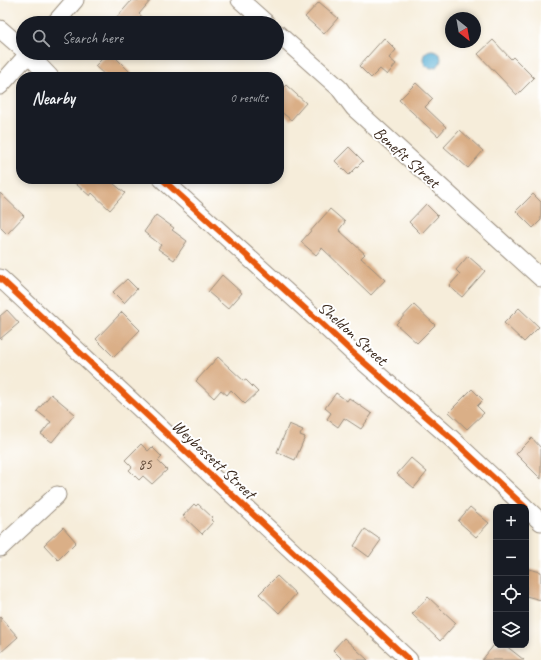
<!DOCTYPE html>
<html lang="en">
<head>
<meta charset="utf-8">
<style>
  :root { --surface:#171b24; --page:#242831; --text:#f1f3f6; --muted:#9ea1a6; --line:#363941 }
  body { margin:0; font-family:Caveat,sans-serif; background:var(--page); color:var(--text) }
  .controls { position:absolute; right:12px; bottom:12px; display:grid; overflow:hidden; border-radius:8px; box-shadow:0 2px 6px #0003 }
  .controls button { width:36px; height:36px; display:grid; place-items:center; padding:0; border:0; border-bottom:1px solid var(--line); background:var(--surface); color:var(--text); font:20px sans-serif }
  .compass { position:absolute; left:445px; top:12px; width:36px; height:36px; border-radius:50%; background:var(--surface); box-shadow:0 2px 6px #0003; rotate:149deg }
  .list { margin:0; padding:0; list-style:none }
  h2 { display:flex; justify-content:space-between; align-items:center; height:52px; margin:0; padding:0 16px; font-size:17px }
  h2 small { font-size:13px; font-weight:400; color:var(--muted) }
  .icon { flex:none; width:22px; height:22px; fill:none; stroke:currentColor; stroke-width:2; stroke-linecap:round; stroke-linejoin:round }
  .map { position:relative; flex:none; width:541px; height:660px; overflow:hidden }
  .search { position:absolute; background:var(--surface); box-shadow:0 2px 6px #0003; left:16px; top:16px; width:268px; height:44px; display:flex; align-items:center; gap:10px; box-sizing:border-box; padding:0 14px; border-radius:22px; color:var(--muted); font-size:15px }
  .panel { position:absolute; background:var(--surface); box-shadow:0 2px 6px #0003; left:16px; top:72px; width:268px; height:112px; border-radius:16px }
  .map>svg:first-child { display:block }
  .water { fill:#57afd4; stroke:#496c79 }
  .building { fill:#daaf87 }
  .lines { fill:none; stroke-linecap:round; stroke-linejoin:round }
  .minor-casing { stroke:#988c7c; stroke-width:19 }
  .minor { stroke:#fff; stroke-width:17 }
  .cycleway-casing { stroke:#fff; stroke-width:8 }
  .cycleway { stroke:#e8590c; stroke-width:6 }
  .labels { text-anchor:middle; stroke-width:4; stroke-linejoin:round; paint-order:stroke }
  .number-label { font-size:15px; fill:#634b38 }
  .street-label { font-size:17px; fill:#3b2a1e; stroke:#fff }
</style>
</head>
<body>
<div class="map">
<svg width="541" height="660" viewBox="0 0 541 660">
  <rect width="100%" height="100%" fill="#fff"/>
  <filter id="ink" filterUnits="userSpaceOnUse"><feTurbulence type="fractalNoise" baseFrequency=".025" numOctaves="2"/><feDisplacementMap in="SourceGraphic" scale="8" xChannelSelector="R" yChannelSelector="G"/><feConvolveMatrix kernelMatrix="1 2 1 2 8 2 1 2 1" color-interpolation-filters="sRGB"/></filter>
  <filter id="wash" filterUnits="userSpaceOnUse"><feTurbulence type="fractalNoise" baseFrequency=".012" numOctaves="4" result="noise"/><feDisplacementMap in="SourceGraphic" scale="16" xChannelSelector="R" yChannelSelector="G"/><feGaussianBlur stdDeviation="0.9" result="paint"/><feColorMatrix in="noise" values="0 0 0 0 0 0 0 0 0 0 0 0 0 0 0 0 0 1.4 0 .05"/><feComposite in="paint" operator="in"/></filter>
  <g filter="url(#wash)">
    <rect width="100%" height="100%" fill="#f6edda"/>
    <!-- water -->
    <path class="water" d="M423 59a9 9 0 1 1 18 0a9 9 0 1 1-18 0Z"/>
    <g id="blocks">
      <!-- building -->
      <path class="building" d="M132,0H151L139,14L149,23H125L117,17Z
        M319,2L338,18L324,34L305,17Z
        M384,38L396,50L389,58L396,64L387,75L380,69L371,78L359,66Z
        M493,40L511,59L513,57L534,78L517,95L478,54Z
        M108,53H111L135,77H107L95,66Z
        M416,83L433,99L425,107L446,127L438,136L399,100Z
        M286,85L306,103L291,120L279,110V93Z
        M460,130L483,151L468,168L444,147Z
        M349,147L363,161L349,175L335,161Z
        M70,179H108L125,193L110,210L92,193L90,196Z
        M0,193L24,216L7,234L0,227Z
        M533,194L541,202V220L533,228L516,211Z
        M426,204L438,216L421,234L409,222Z
        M330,209L345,222L339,230L365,254L361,258L385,280L371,295L322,248L316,255L301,242Z
        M156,215L174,228L172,230L187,241L174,260L158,249L161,245L144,232Z
        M468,256L485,271L462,297L449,286L460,274L456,270Z
        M222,275L242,293L228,309L208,292Z
        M127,279L137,289L124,303L113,292Z
        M414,305L435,325L417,343L396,324Z
        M519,308L539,327L524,342L504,323Z
        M7,310L19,323L0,339V316Z
        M122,312L140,330L114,357L96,339Z
        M218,357L244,381L246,380L258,392L245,404L231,390L227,395L221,390L214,398L196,381Z
        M472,389L483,400L477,406L484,413L467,429L449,412Z
        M336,393L347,401L349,398L372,414L361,429L344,418L338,427L327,419L331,413L325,408Z
        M51,394L75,414L52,442L41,434L51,422L37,411Z
        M289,424L303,430L300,435L305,437L295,460L277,452Z
        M532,438L541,448V479L516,454Z
        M141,444L148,451L152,447L162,457L158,461L167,470L152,484L143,476L139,480L129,470L132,467L125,460Z
        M411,458L427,472L414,488L397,474Z
        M194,504L196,506L198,504L213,518L211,520L213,522L202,534L183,516Z
        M470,507L489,523L476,537L458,521Z
        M63,527L76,542L58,560L44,545Z
        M365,529L381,540L369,557L354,546Z
        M529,569L541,572V600L526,596V574H528Z
        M277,576L296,594L279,613L259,594Z
        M428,597L456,623L440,641L412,614Z
        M0,617L18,637L0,653Z
        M344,638L368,660H343L333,650Z
        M494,645H505L524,660H482Z"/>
    </g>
  </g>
  <g filter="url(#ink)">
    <use href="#blocks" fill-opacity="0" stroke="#988c7c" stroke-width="1"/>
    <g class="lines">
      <!-- minor casing -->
      <g class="minor-casing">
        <path id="minor" d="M240,0L266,23
          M55,23L75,0
          M0,29L23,49
          M277,33L339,88L354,108L541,278
          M27,53L50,77
          M0,86L29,53
          M162,179L320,322L351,351L452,439L525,507
          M0,278L409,660
          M526,508L541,522
          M0,548L57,495"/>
      </g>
      <!-- minor -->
      <use href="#minor" class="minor"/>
      <!-- cycleway casing -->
      <g class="cycleway-casing">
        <path id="cycleway" d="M162,179L320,322L351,351L452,439L525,507
          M0,278L409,660"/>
      </g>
      <!-- cycleway -->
      <use href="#cycleway" class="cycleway"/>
    </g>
  </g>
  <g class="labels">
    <!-- number labels -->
    <g class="number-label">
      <text x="145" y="469">85</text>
    </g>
    <!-- street labels -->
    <g class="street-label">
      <text transform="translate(407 157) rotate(42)" y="6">Benefit Street</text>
      <text transform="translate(353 333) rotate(42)" y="6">Sheldon Street</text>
      <text transform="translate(214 459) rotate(43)" y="6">Weybossett Street</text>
    </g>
  </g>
</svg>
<div class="controls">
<button>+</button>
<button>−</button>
<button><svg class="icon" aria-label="locate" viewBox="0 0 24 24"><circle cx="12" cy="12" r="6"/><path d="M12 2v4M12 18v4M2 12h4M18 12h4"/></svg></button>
<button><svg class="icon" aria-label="layers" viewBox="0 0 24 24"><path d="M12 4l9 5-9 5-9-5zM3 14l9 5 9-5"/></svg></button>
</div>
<svg class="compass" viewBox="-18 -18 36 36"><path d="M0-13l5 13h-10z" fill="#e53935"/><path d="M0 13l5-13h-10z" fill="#9ea1a6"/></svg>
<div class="search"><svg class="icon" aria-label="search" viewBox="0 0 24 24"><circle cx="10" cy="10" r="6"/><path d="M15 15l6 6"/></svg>Search here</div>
<section class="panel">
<h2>Nearby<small>0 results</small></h2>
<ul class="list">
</ul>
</section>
</div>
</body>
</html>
